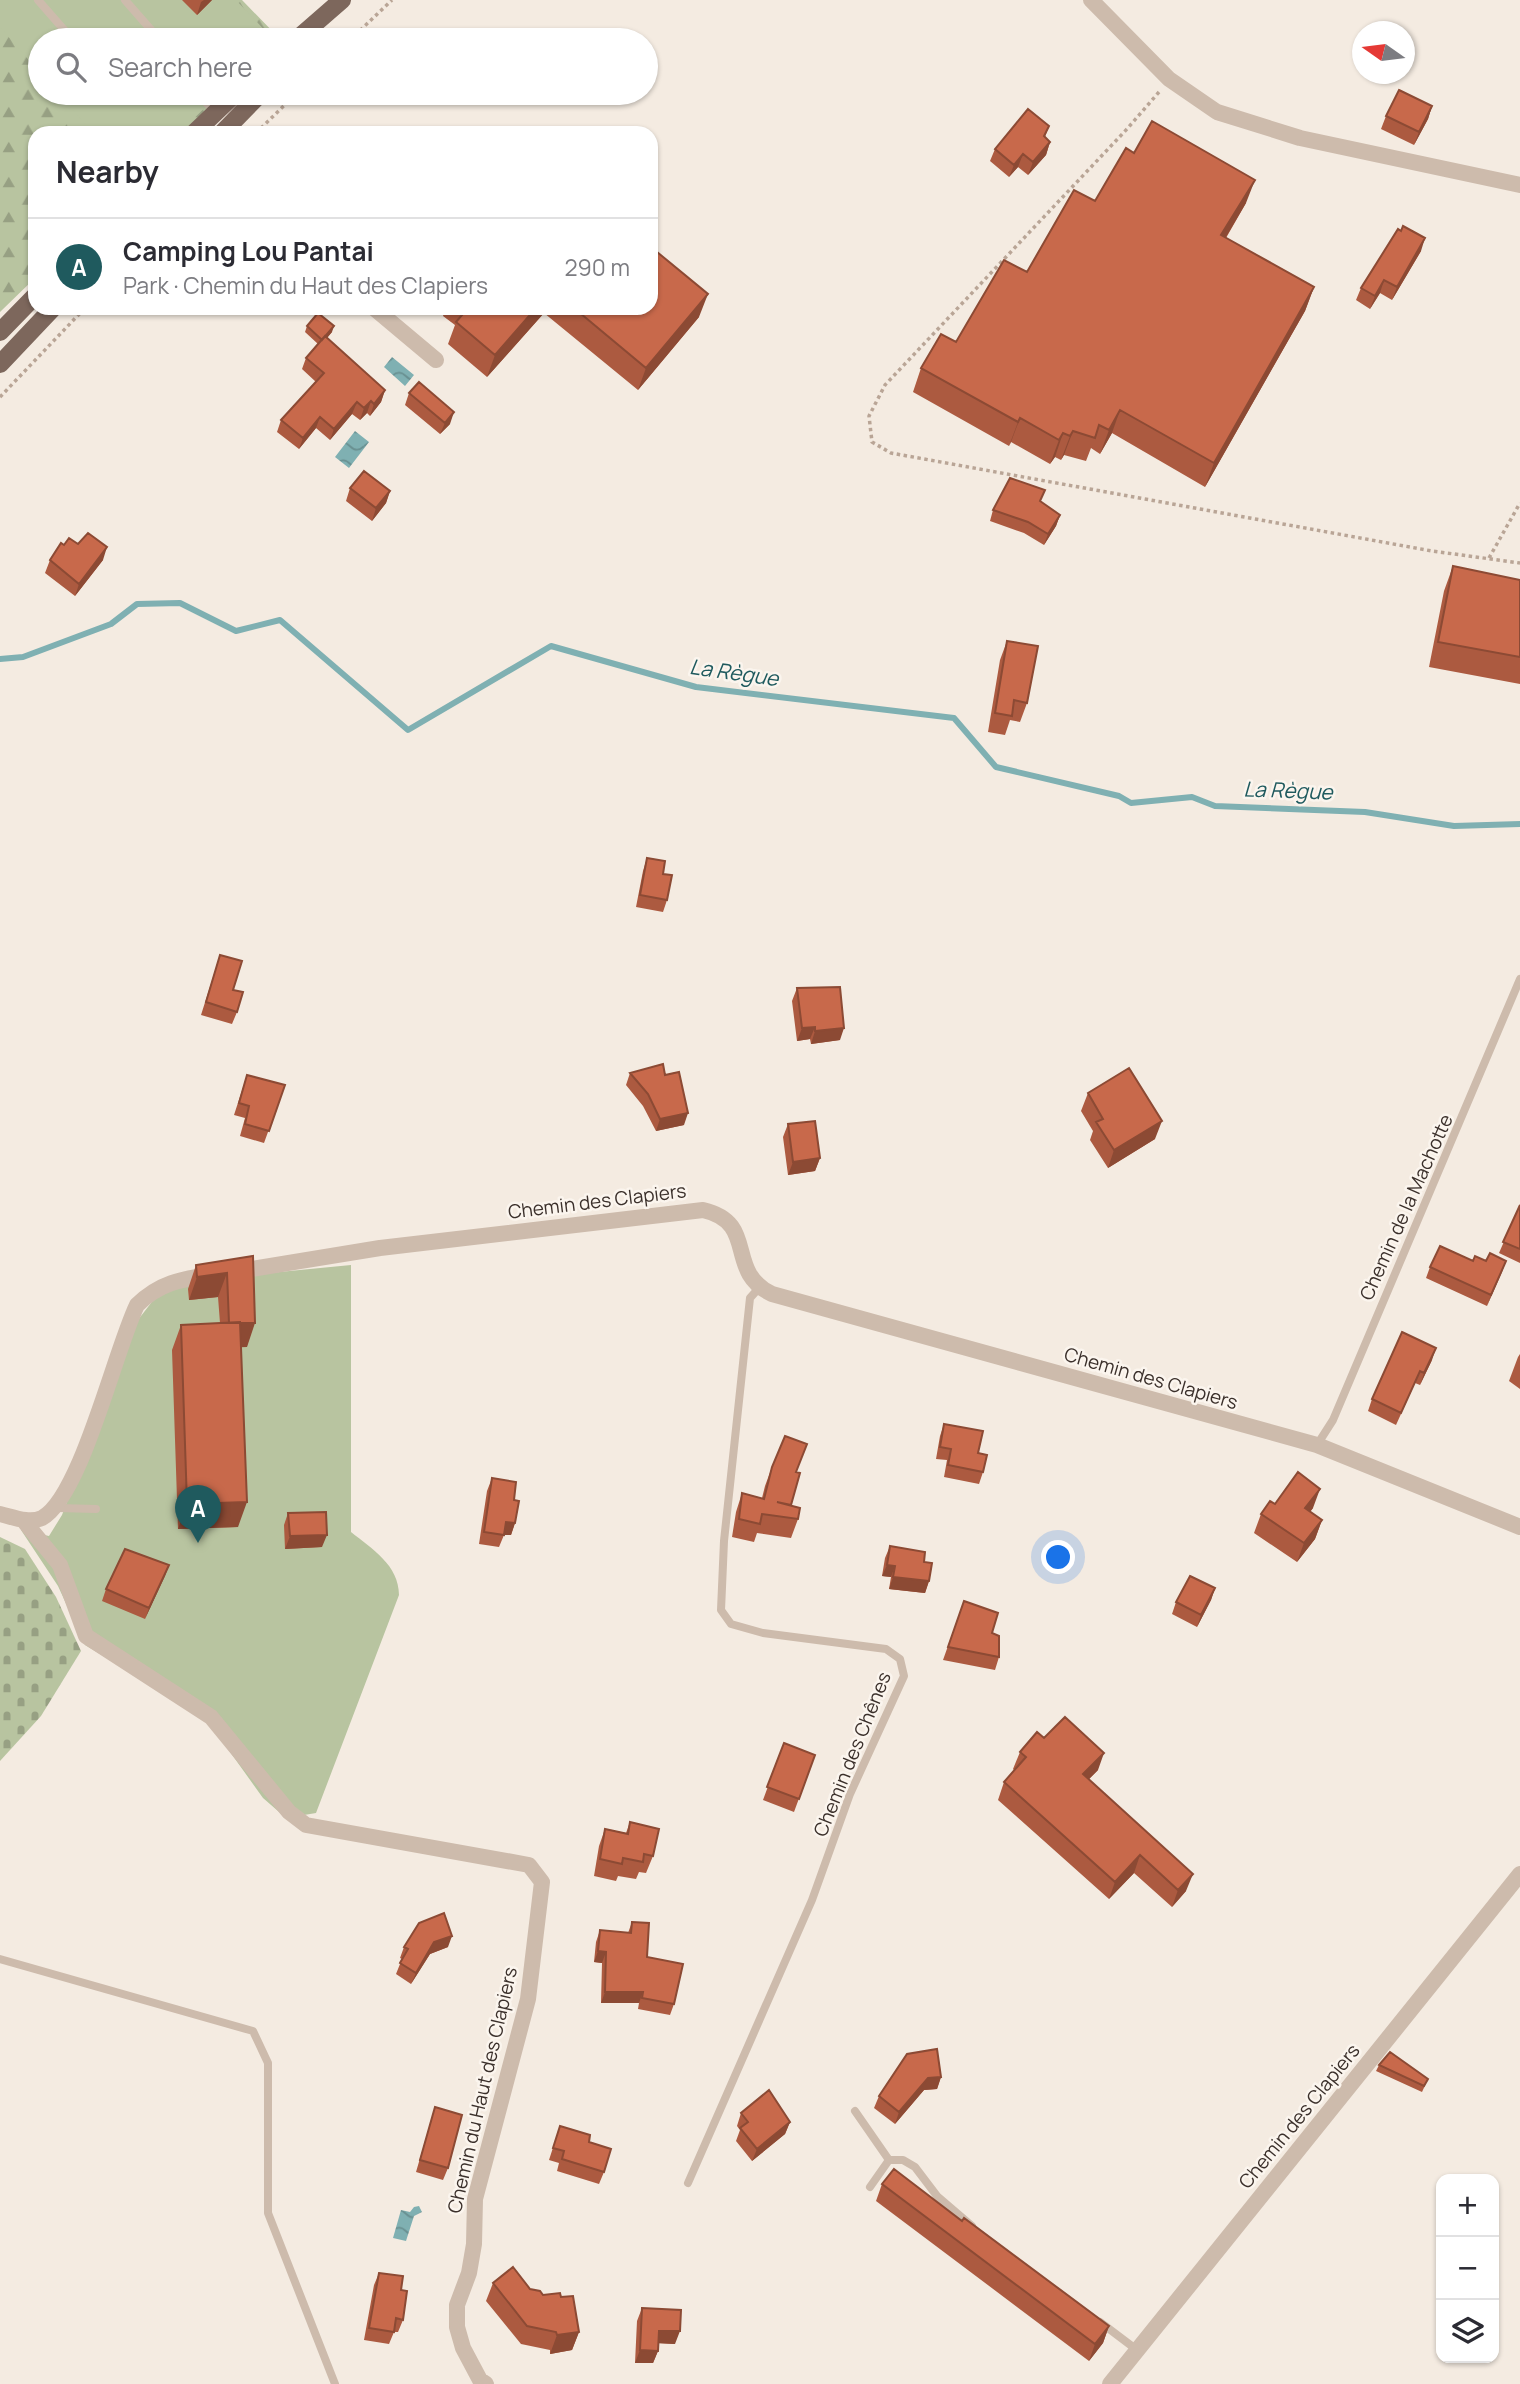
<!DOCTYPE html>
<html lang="en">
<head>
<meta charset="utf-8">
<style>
  :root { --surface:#fff; --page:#f7f7f7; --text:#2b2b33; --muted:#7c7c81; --line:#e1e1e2; --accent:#1f5a5e }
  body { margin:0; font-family:Manrope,sans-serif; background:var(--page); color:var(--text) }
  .controls { position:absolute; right:21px; bottom:21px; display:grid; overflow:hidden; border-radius:14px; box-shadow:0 2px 5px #0004 }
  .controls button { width:63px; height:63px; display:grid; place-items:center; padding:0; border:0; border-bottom:2px solid var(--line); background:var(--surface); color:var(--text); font:35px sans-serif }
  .compass { position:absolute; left:1352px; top:21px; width:63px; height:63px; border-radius:50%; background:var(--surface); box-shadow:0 2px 5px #0004; rotate:284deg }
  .you { position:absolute; left:1059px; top:1558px; width:24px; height:24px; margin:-18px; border:5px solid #fff; border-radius:50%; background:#1a73e8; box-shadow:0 0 0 10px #1a73e833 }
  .badge { display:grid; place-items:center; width:46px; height:46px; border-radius:50%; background:var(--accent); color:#fff; font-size:23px; font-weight:700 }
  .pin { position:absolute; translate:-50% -58px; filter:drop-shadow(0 2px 4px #0008) }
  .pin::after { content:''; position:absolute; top:37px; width:24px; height:21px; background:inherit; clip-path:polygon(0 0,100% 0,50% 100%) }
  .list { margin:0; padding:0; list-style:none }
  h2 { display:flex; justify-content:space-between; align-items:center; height:91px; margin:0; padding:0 28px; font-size:30px }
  h2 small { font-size:23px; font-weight:400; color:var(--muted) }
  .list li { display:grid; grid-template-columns:46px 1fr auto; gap:21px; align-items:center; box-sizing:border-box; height:98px; padding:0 28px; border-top:2px solid var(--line) }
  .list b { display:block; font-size:26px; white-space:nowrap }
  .list p { margin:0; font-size:23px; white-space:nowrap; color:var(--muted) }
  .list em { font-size:23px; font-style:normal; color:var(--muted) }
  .icon { flex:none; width:38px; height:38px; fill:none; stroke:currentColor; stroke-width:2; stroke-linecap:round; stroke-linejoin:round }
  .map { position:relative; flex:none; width:1520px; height:2384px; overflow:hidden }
  .search { position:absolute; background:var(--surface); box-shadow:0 2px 5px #0004; left:28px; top:28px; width:630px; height:77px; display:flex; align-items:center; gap:18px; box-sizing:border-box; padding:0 24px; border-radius:38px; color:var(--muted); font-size:26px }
  .panel { position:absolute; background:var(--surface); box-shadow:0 2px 5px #0004; left:28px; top:126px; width:630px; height:189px; border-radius:21px }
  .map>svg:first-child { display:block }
  .forest { fill:url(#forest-firs) }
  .cemetery { fill:url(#cemetery-stones) }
  .park { fill:#b8c4a0 }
  .water { fill:url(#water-waves) }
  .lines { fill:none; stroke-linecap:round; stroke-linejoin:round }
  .stream { stroke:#7fb0b2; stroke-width:6 }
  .path { stroke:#b9a596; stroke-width:3.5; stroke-dasharray:3.5 3.5; stroke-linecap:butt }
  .service { stroke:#cdbbac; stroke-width:8 }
  .minor { stroke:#cdbbac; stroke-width:16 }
  .primary { stroke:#7d675c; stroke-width:18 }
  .wall { fill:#ac5a40 }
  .shaded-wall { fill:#8c4a34 }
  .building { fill:#c8694b; stroke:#8c4a34; stroke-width:2 }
  .labels { text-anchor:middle; stroke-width:5; stroke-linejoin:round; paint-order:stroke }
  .street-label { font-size:19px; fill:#3b302b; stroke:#fbf5ee }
  .water-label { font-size:21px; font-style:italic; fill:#1f5a5e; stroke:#fbf5ee }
</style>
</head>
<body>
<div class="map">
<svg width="1520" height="2384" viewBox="0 0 1520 2384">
  <defs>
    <pattern id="forest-firs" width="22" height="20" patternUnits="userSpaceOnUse" patternTransform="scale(1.75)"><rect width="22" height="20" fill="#b8c4a0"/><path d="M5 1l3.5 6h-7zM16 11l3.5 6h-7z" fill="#97a083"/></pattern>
    <pattern id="cemetery-stones" width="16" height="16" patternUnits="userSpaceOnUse" patternTransform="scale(1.75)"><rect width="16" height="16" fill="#b8c4a0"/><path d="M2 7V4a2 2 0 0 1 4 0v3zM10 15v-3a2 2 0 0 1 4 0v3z" fill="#97a083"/></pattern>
    <pattern id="water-waves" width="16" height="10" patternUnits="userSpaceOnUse" patternTransform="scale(1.75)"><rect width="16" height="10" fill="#7fb0b2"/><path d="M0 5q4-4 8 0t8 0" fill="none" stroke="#699091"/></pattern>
  </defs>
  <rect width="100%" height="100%" fill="#f4ebe1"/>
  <!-- forest -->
  <path class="forest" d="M0,0H242L279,38L277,40H40V93H224L184,133H35V278L0,312Z"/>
  <!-- cemetery -->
  <path class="cemetery" d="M0,1537L25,1549L56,1597L81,1651L41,1716L0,1761Z"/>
  <!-- park -->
  <path class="park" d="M0,0H236L274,40H40V73L0,27Z
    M58,93H220L179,133H93Z
    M351,1265V1532C372,1549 399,1565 399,1595L316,1813L286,1818L263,1798L205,1717L85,1645L58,1586L21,1530L49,1536L62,1515L134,1325L158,1294L187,1281Z"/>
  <!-- water -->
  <path class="water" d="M392,357L414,375L405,386L384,367Z
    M355,431L369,442L349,468L335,457Z
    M414,2207L419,2206L422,2212L414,2216L406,2241L393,2238L401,2210L410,2212Z"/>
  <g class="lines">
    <!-- stream -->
    <path class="stream" d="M0,659L23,657L111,624L137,604L180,603L236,631L280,620L408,730L551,646L696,687L954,718L996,767L1119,796L1131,803L1192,797L1215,806L1365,812L1454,826L1520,824"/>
    <!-- path -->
    <path class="path" d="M350,40L392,0
      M1159,92L1127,129L885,385L869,416L872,442L891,453L1432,551L1520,563
      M256,133L297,93
      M0,397L85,308
      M1489,558L1520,503"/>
    <!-- service -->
    <path class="service" d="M38,0L73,40
      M125,0L160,40
      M197,93L215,112
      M1317,1445L1333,1420L1520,979
      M57,1508L96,1509
      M0,1959L253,2031L268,2063V2213L335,2384
      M855,2111L889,2160
      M688,2183L812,1900L850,1794L904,1676L900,1659L886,1649L763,1633L731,1624L721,1610L724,1541L750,1298L759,1288
      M870,2187L889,2160H903L915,2167L937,2196L972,2226
      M1100,2322L1137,2350"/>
    <!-- minor -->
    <path class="minor" d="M1091,0L1169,79L1217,112L1300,138L1520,185
      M374,308L436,360
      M233,1272L380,1248L703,1210C759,1223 724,1271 772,1294L1317,1445L1520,1527
      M0,1514C13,1517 29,1524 42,1518C81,1497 115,1350 137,1305C159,1283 181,1279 211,1275
      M23,1520L60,1565L86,1636L211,1717L289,1812L306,1825L529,1865L542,1882L528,1999L475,2199L474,2244L469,2273L457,2305V2327L463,2348L480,2380L486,2384
      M1110,2384L1520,1874"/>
    <!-- primary -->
    <path class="primary" d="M296,40L342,0
      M194,133L236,93
      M222,133L261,93
      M0,332L35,296
      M0,364L53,308"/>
  </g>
  <!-- wall -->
  <path class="wall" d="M182,0H212L197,15Z
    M1432,106L1428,119L1414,145L1381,129L1386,116Z
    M1049,126L1045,137L1050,142L1046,155L1028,175L1018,167L1009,177L990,161L995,149Z
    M1134,153L1246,203L1226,238L1314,287L1305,311L1205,487L1112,433L1100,454L1091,448L1086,461L1064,455L1061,460L1055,457L1050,464L1011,442L1009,446L913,392L921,368L956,342L1027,272L1095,201Z
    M1401,231L1421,251L1392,300L1380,293L1370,309L1356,300L1361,288Z
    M445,308H651L699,317L638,390L544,313L487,377L448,344L455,325L443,316Z
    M307,326L332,332L327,338L385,390L381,402L370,416L367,413L360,420L352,414L330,440L316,428L299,449L277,432L281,420L316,382L302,369L306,358L318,344L305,332Z
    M409,393L450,424L440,434L405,405Z
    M350,488L390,491L386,503L372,521L346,501Z
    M993,510L1060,515L1056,526L1044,545L1024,533L990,521Z
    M78,544L103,560L75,596L45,573L50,560L64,545Z
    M1453,566L1520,580V684L1429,667L1444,591Z
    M1007,641L1027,703L1020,722L1010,720L1005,735L988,732L1000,660Z
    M647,858L663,874L667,900L663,912L636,907L643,871Z
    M220,955L233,990L237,1012L232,1024L201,1015Z
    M797,988L840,1040L811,1044L810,1039L797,1041L792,1001Z
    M630,1073L684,1125L656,1131L643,1106L626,1085Z
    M247,1075L285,1085L264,1143L240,1136L245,1118L234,1115Z
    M1088,1093L1155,1139L1108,1168L1090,1140L1093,1131L1081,1111Z
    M788,1124L820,1158L815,1171L788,1175L783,1137Z
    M1520,1205V1263L1499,1253Z
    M253,1256L247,1347H241L238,1527L178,1529L172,1350L181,1325L220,1323L218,1297L189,1300L188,1289L196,1265Z
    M1473,1261H1506L1487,1306L1426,1278L1430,1267Z
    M1520,1354V1389L1509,1381L1518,1357Z
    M1432,1360L1420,1385L1415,1383L1396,1425L1368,1411L1372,1399Z
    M944,1424L978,1453L983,1472L979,1484L944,1477L947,1460L936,1459L940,1436Z
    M772,1467L796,1472L791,1506L798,1519L791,1538L757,1533L754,1542L732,1537L736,1512L742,1493L762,1498L765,1486Z
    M492,1478L514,1500L515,1523L511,1535H504L499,1547L479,1544L487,1491Z
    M1275,1504L1313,1508L1310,1512L1322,1520L1315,1539L1297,1562L1254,1533L1261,1514Z
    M288,1513L322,1547L285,1549L284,1525Z
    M890,1546L924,1562L929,1581L925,1593L889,1589L891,1577L882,1576L885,1558Z
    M169,1565L145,1619L102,1601L106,1589Z
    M1215,1588L1211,1600L1197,1627L1172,1614L1176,1602Z
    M964,1601L992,1633L999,1657L995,1670L943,1660Z
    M1044,1738L1098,1770L1089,1779L1186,1891L1172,1907L1134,1873L1109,1899L998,1800L1004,1782L1014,1770L1013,1769L1020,1752Z
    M784,1743L815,1755L794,1812L763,1800Z
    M630,1822L653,1856L646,1873L639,1872L636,1879L618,1876L616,1881L594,1876L599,1846L605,1829L626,1833Z
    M632,1922L647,1957L674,2004L670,2015L638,2009L639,2003H601L602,1963L594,1962L596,1942L600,1930L628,1933Z
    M404,1947H448L430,1954L411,1984L396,1974L402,1959L400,1958Z
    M1379,2065L1428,2079L1422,2092L1376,2071Z
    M941,2077L937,2089L924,2090L895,2124L874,2108L879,2096Z
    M435,2107L448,2168L443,2180L416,2172Z
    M741,2113L790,2122L785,2134L752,2161L736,2141L740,2130L737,2126Z
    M560,2126L589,2142L604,2172L599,2184L557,2171L559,2163L549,2160Z
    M882,2184L1109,2326L1103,2343L1089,2361L876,2201Z
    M379,2273L401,2290L403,2320L398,2332H394L389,2344L364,2340L374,2285Z
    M493,2283L530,2289L543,2295L561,2297L579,2332L572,2350L550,2354V2350L521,2344L486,2301Z
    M642,2308L675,2344L658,2343V2351L653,2363H635L637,2321Z"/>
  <!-- shaded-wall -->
  <path class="shaded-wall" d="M204,0H212L197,15L201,2Z
    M1432,106L1428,119L1414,145L1419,132Z
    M1050,142L1046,155L1028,175L1033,162Z
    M1023,154L1018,167L1009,177L1014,165Z
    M1255,180L1246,203L1213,259L1221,235Z
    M1425,238L1421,251L1392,300L1397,287Z
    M1384,280L1380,293L1370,309L1375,296Z
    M1314,287L1305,311L1205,487L1214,463Z
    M708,294L699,317L638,390L646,368Z
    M536,308H546L544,313L487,377L495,355Z
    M334,326L332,332L320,346L322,340Z
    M385,390L381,402L370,416L374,404Z
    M371,401L367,413L360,420L364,408Z
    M357,402L352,414L330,440L334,429Z
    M1120,410L1112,433L1100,454L1109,430Z
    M454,412L450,424L440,434L445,423Z
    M320,417L316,428L299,449L303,438Z
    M1020,418L1011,442L1009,446L1018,422Z
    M1073,431L1064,455L1061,460L1070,436Z
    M1063,433L1055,457L1050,464L1059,440Z
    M390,491L386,503L372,521L376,508Z
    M1060,515L1056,526L1044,545L1048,534Z
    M107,547L103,560L75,596L79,584Z
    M815,1027L810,1039L797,1041L802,1028Z
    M844,1028L840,1040L811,1044L815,1031Z
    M688,1113L684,1125L656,1131L660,1119Z
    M1162,1121L1155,1139L1108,1168L1114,1150Z
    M820,1158L815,1171L788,1175L793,1162Z
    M1506,1261L1502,1272L1487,1306L1491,1295Z
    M227,1273L218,1297L189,1300L197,1277Z
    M255,1323L247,1347L221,1348L229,1324Z
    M1436,1348L1432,1360L1420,1385L1424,1373Z
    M1320,1489L1313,1508L1298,1527L1305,1508Z
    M247,1502L238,1527L178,1529L187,1504Z
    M1322,1520L1315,1539L1297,1562L1304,1543Z
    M506,1522L515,1523L511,1535H501Z
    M327,1535L322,1547L285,1549L290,1536Z
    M169,1565L165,1576L145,1619L149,1608Z
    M887,1565L895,1566L891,1577L882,1576Z
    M893,1577L929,1581L925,1593L889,1589Z
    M1215,1588L1211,1600L1197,1627L1201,1615Z
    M1104,1753L1098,1770L1077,1791L1083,1774Z
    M1140,1855L1134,1873L1109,1899L1115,1882Z
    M1193,1874L1186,1891L1172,1907L1178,1890Z
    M452,1936L448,1947L430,1954L411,1984L416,1973L434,1942Z
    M598,1951L606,1952L602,1963L594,1962Z
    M605,1992H643L639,2003H601Z
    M941,2077L937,2089L924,2090L895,2124L899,2112L928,2078Z
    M790,2122L785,2134L752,2161L757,2149Z
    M1109,2326L1103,2343L1089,2361L1095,2344Z
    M659,2331H680L675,2344L654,2343Z
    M579,2332L572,2350L550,2354L557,2335Z
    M640,2350L658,2351L653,2363H635Z"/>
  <!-- building -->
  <path class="building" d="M1399,90L1432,106L1419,132L1386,116Z
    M1028,109L1049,126L1044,136L1050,142L1033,162L1023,154L1014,165L995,149Z
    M1152,121L1255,180L1221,235L1314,287L1214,463L1120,410L1109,430L1099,425L1095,438L1073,431L1070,436L1063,433L1059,440L1020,418L1018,422L921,368L941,334L956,342L1004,260L1027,272L1074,190L1095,201L1126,148L1134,153Z
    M1403,226L1425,238L1397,287L1384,280L1375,296L1361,288L1398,229L1401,231Z
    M651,247L708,294L646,368L574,308H651Z
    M468,308H536L495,355L456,322Z
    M318,313L334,326L322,340L307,326Z
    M325,336L385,390L374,404L371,401L364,408L357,402L334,429L320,417L303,438L281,420L324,373L306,358Z
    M419,382L454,412L445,423L409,393Z
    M364,471L390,491L376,508L350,488Z
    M1010,478L1045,490L1040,501L1060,515L1048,534L1028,522L993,510Z
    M88,533L107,547L79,584L50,560L61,543L64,545L69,538L78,544Z
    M1453,566L1520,580V657L1438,642Z
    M1007,641L1038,646L1027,703L1014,700L1012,716L995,713Z
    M647,858L665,861L663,874L672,875L667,900L640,895Z
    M220,955L242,961L233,990L243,992L237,1012L206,1002Z
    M840,987L844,1028L815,1031V1027L802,1028L797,988Z
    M663,1064L665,1075L679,1072L688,1113L660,1119L648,1094L630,1073Z
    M1129,1068L1162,1121L1114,1150L1096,1122L1103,1119L1088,1093Z
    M247,1075L285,1085L269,1131L245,1124L249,1106L239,1103Z
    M815,1121L820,1158L793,1162L788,1124Z
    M1520,1205V1249L1503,1242Z
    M1440,1246L1473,1261L1475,1256L1486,1261L1490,1253L1506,1261L1491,1295L1430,1267Z
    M253,1256L255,1323H229L227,1273L197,1277L196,1265Z
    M240,1322L247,1502L187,1504L181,1325Z
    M1402,1332L1436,1348L1424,1373L1420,1371L1401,1413L1372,1399Z
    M944,1424L983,1431L978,1453L987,1455L983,1472L948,1465L951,1449L940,1447Z
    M785,1436L807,1444L796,1472L800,1473L791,1505L777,1502L800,1508L798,1519L762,1514L760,1524L739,1519L742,1493L764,1499L772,1467Z
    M1298,1472L1320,1489L1305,1508L1322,1520L1304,1543L1261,1514L1270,1501L1275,1504Z
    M492,1478L516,1482L514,1500L519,1501L515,1523L506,1522L504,1535L484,1532Z
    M326,1512L327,1535L290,1536L288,1513Z
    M890,1546L925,1552L924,1562L932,1563L929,1581L893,1577L895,1566L887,1565Z
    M125,1549L169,1565L149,1608L106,1589Z
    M1190,1576L1215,1588L1201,1615L1176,1602Z
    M964,1601L998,1613L992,1633L999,1636V1657L948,1647Z
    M1065,1717L1104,1753L1083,1774L1193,1874L1178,1890L1140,1855L1115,1882L1004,1782L1026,1757L1020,1752L1037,1732L1044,1738Z
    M784,1743L815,1755L799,1799L767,1787Z
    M630,1822L659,1829L653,1856L644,1854L643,1862L623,1858L622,1864L600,1859L605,1829L628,1834Z
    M444,1913L452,1936L434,1942L416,1973L400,1963L408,1949L404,1947L419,1923Z
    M632,1922L649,1923L647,1957L683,1964L674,2004L642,1998L643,1992H605L606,1952L598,1951L600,1930L631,1933Z
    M937,2049L941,2077L928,2078L899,2112L879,2096L907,2054Z
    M1390,2052L1428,2079L1424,2086L1379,2065Z
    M769,2090L790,2122L757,2149L740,2128L748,2122L741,2113Z
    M435,2107L462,2115L448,2168L420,2160Z
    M560,2126L590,2135L589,2142L611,2149L604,2172L562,2159L564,2151L553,2148Z
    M894,2169L962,2221L964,2218L1109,2326L1095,2344L882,2184Z
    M513,2267L530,2289L540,2291L543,2295L560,2293L561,2297L573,2296L579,2332L557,2335L556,2332L527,2326L493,2283Z
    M379,2273L403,2276L401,2290L407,2291L403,2320L396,2318L394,2332L369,2328Z
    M642,2308L681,2310L680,2331H659L658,2351L640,2350Z"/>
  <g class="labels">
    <!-- street labels -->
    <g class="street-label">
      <text transform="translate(597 1201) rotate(-7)" y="7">Chemin des Clapiers</text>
      <text transform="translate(1406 1207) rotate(-66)" y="7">Chemin de la Machotte</text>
      <text transform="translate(1151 1378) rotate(16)" y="7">Chemin des Clapiers</text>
      <text transform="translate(852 1754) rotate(-68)" y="7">Chemin des Chênes</text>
      <text transform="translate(482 2090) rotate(-77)" y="7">Chemin du Haut des Clapiers</text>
      <text transform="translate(1299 2116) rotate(-51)" y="7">Chemin des Clapiers</text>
    </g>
    <!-- water labels -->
    <g class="water-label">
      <text transform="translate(734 673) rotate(8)" y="7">La Règue</text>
      <text transform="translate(1288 791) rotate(2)" y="7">La Règue</text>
    </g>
  </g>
</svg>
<div class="controls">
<button>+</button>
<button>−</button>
<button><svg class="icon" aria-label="layers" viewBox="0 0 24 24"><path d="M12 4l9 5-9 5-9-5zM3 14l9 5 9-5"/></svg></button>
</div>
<svg class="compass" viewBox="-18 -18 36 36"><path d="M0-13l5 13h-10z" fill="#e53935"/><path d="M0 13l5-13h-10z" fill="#7c7c81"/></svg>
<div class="you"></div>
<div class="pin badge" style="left:198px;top:1543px">A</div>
<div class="search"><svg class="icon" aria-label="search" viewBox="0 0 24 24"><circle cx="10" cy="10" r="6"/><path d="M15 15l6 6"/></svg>Search here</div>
<section class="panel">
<h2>Nearby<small></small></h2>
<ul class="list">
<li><span class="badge">A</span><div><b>Camping Lou Pantai</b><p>Park · Chemin du Haut des Clapiers</p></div><em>290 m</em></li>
</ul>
</section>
</div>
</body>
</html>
